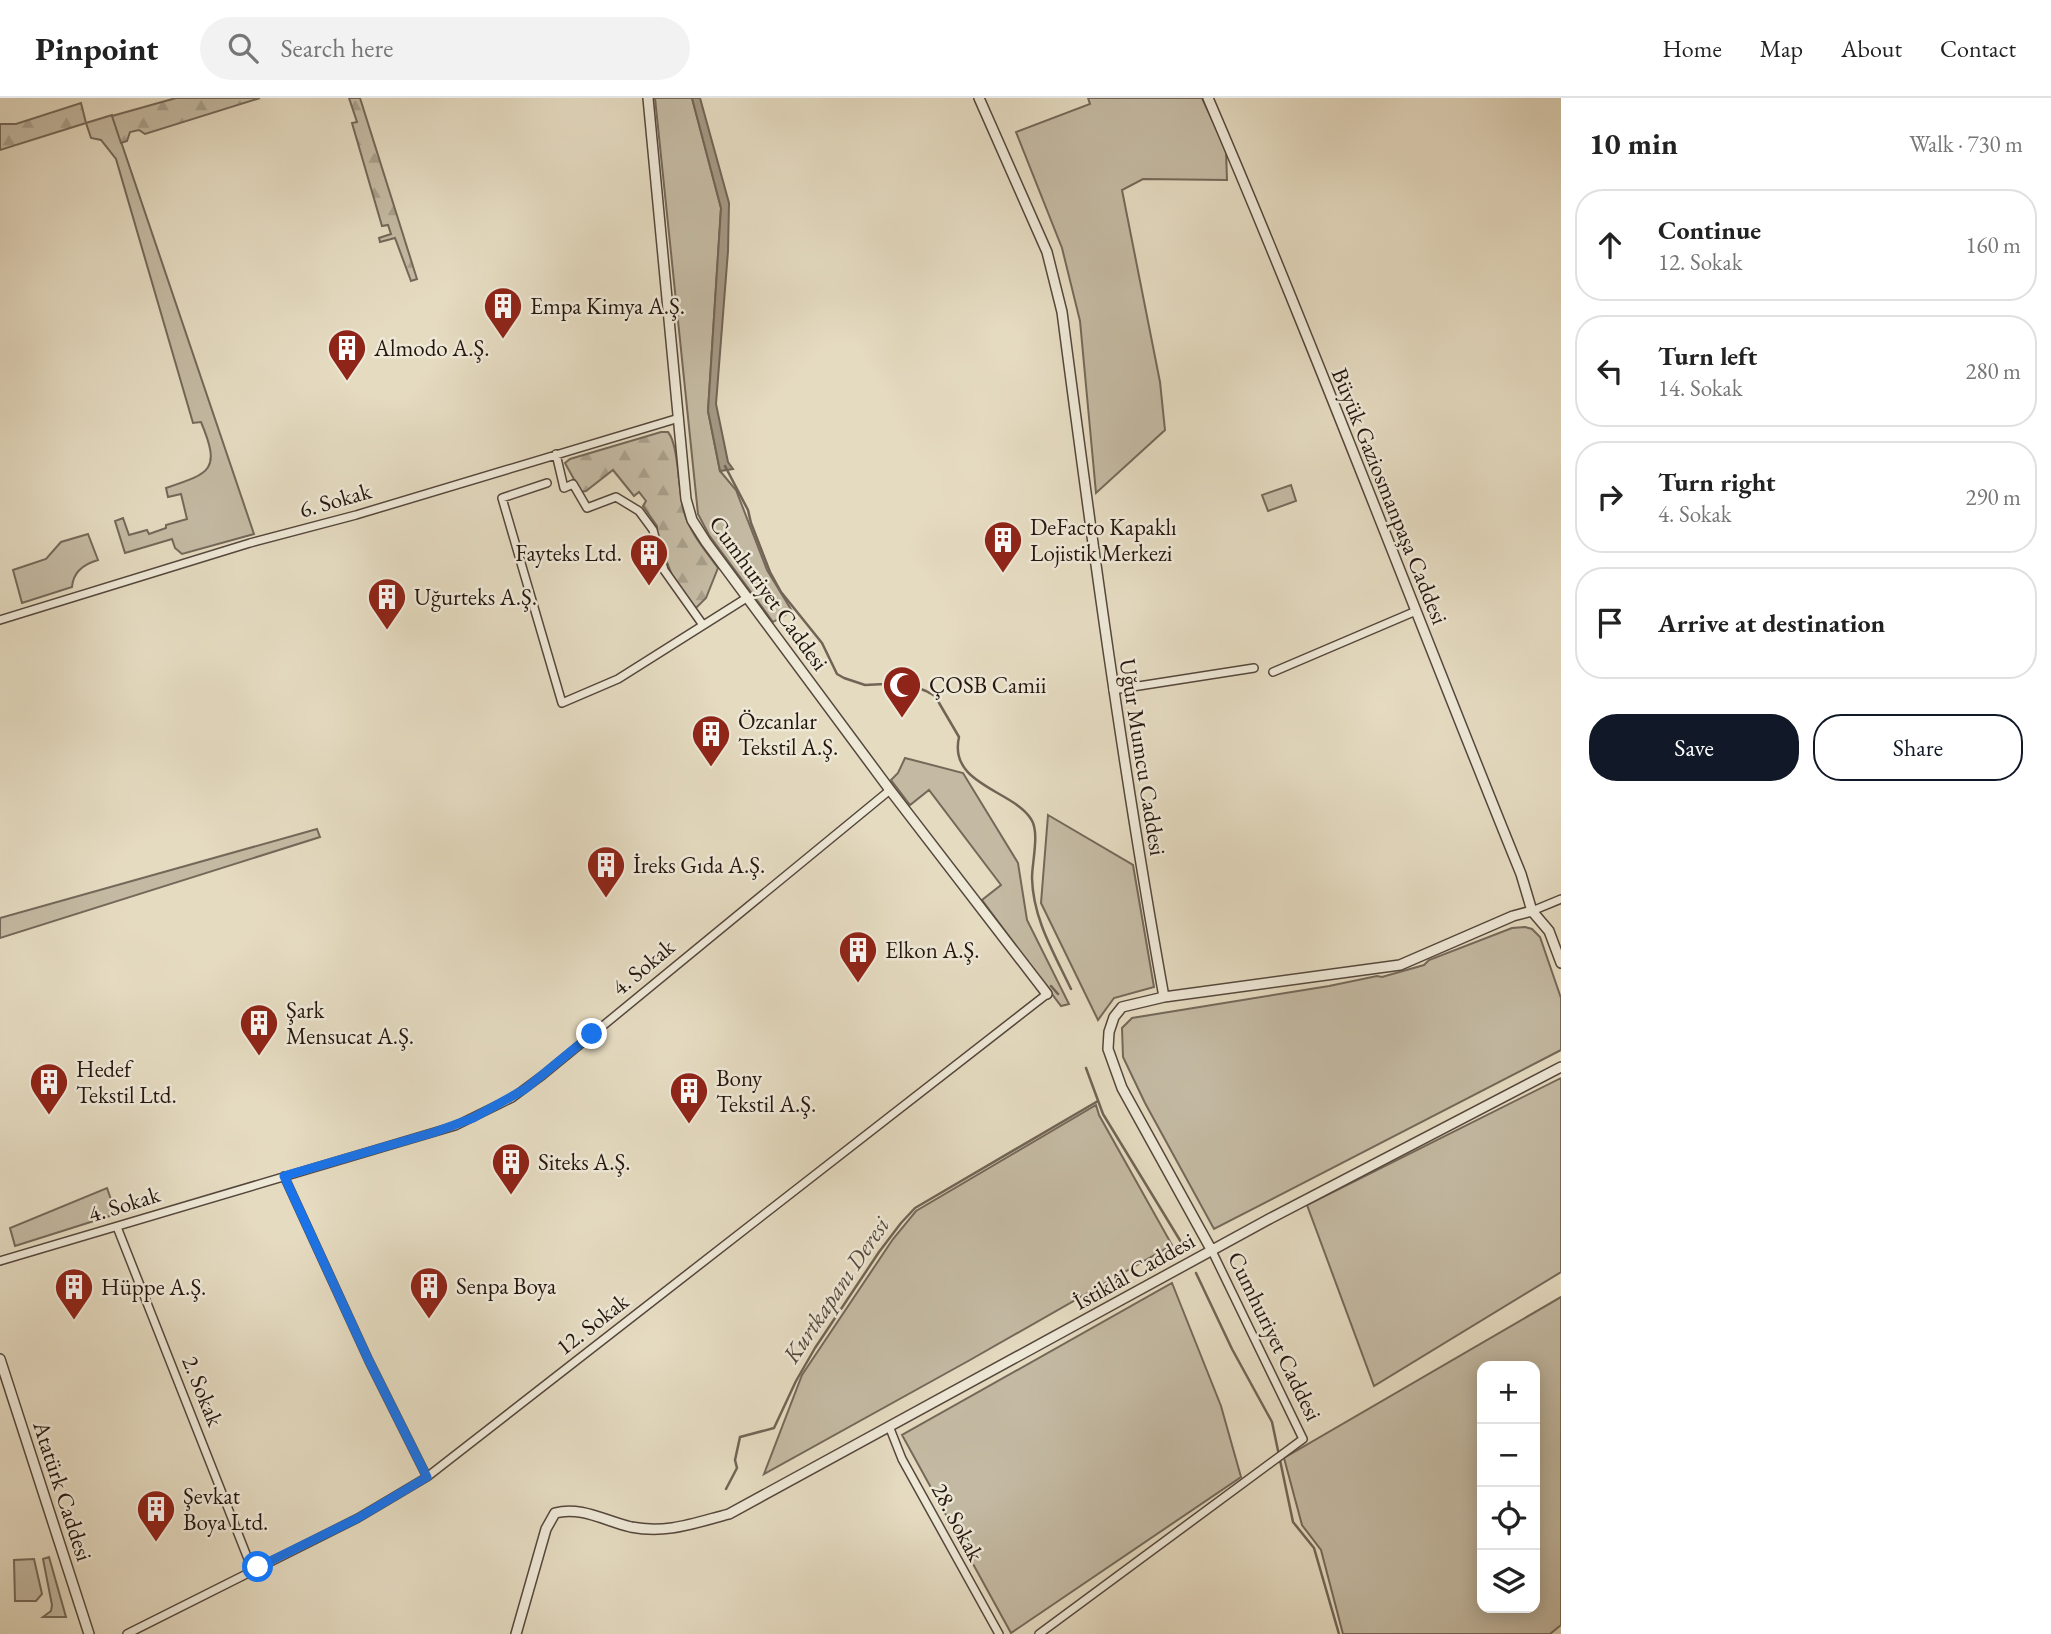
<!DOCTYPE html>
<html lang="en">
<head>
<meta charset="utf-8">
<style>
  :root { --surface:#fff; --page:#f2f2f2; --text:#222; --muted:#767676; --line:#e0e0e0; --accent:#111827 }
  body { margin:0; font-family:"EB Garamond",serif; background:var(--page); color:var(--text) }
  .controls { position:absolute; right:21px; bottom:21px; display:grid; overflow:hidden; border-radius:14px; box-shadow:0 4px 18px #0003 }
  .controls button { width:63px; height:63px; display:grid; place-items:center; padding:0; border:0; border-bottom:2px solid var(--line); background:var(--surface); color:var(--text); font:35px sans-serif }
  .stop { position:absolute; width:21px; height:21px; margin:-16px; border:5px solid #1a73e8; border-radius:50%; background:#fff }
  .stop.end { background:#1a73e8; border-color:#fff; box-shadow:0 2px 7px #0008 }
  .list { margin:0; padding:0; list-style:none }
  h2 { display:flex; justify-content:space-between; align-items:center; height:91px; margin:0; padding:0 28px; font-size:30px }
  h2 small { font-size:23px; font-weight:400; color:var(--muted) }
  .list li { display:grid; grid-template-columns:46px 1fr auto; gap:21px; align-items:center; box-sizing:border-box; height:112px; margin:0 14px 14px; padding:0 14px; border:2px solid var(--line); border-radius:28px }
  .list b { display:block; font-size:26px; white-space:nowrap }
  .list p { margin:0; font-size:23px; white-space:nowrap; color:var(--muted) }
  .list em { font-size:23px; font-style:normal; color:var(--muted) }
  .actions { display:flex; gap:14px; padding:21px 28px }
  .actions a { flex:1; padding:16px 0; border:2px solid var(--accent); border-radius:28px; text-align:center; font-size:24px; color:var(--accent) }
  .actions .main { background:var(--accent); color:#fff }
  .icon { flex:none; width:38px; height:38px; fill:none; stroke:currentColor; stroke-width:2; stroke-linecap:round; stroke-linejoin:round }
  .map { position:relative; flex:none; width:1561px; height:1536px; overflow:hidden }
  header { display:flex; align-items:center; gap:42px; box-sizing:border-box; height:98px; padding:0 35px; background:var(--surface); border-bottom:2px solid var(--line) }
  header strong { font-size:33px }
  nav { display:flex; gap:38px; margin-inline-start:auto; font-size:24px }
  .search { width:490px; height:63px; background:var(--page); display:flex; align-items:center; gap:18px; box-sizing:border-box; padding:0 24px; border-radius:38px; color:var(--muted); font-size:26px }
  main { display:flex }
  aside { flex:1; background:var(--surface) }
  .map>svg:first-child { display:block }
  .grass { fill:#c4baa3; stroke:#746859; stroke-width:2; fill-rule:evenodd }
  .forest { fill:url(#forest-firs); stroke:#746859; stroke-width:2 }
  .water { fill:#a49884; stroke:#716455; stroke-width:2 }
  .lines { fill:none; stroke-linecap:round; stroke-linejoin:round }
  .stream { stroke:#716455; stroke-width:2.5 }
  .minor-casing { stroke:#55473c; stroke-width:10 }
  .tertiary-casing { stroke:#55473c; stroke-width:12 }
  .minor { stroke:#eee8d7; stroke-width:7 }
  .tertiary { stroke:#eee8d7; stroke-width:9 }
  .route { stroke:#1a73e8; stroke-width:9 }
  .labels { text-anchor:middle; stroke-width:5; stroke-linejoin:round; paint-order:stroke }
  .poi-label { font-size:23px; fill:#25160f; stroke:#eee8d7; text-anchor:start }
  .street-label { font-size:23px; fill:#25160f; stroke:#eee8d7 }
  .water-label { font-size:24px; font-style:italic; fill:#584a3e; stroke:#eee8d7 }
</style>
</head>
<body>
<header>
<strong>Pinpoint</strong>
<div class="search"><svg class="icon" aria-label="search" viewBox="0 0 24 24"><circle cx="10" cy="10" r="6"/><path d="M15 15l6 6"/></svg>Search here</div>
<nav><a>Home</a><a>Map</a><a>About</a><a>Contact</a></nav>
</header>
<main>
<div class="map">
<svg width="1561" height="1536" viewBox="0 0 1561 1536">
  <defs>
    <pattern id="forest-firs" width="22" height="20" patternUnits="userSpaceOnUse" patternTransform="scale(1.75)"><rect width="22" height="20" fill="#c4baa3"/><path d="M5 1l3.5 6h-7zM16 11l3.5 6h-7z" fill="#a89f8b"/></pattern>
  </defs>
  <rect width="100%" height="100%" fill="#e5dbc1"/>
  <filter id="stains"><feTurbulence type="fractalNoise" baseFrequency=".00286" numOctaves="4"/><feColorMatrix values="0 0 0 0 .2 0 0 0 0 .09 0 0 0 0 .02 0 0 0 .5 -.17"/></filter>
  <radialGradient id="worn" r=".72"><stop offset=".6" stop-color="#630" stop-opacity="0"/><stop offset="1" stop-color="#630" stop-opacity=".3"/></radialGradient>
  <!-- grass -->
  <path class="grass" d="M655,0H692L721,110L708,313L720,373L736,392L767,472L792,513L773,524L709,437L698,416Z
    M1088,0H1202L1226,52L1227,82L1143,81L1122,92L1160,284L1165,332L1096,395L1080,223L1062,150L1016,34L1090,6Z
    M112,17L254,436L182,456L175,450L172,441L125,455L115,423L123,420L129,437L147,432L149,436L166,430V427L187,421L181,396L168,399L166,390C211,375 221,372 201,324L193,325L116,61L101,42L91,40L86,25Z
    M1291,387L1296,403L1268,413L1262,397Z
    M88,436L98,462C84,466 73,474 72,489L22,505L13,472L46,461L61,444Z
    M905,660L963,675L1018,765L1027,822L1069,906L1061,908L982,802L1001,787L929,692L910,707L891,682L898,675Z
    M1048,717L1133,767L1154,889L1114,900L1098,922L1041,805Z
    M317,731L320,739L0,840V820Z
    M1525,829L1532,831L1540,839L1561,900V952L1214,1131L1145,1005L1123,959L1122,930L1132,920L1329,888L1377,878L1382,879L1424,867L1429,862L1512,830Z
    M1561,980V1174L1374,1288L1307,1107Z
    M1096,1007L1099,1017L1172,1147L970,1262L764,1376L802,1277L893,1141L916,1113Z
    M107,1090L116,1116L15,1148L10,1130Z
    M1172,1185L1221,1308L1241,1379L1011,1535L902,1337Z
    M1561,1199V1527L1550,1536H1343L1321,1452L1302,1427L1284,1360ZM1535,1268V1510H1482V1268Z
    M49,1459L66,1519H43L51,1513L52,1507L43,1461Z
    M34,1461L42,1496L36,1503H15L14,1462Z"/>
  <!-- forest -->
  <path class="forest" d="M176,0H260L145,36L139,32L130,34L127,43L121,45L112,18Z
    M349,0H360L417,181L411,183L395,140L380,144L379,140L391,136L388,127L382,128L352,25L357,24Z
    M81,5L86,25L0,52V26H16Z
    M661,334H668C679,347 678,394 684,414C690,435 706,453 718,470L706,500L696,510L689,504L672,477L657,439V428L643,408L646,403L639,394L634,398L613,372L586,393L581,394L565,365L570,361Z"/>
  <!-- water -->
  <path class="water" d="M692,0H700L729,105L728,153L716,306L728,364L733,371L720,373L708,313L721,110Z"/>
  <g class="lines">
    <!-- stream -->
    <path class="stream" d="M725,368L748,412L751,425L770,474L781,494L822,545L837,576L844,580L865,587L905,585L926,593L935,598L959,639C948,687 1013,692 1031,721C1040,734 1032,764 1032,780C1033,821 1054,855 1071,891
      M1051,888L1058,896
      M1086,970L1103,1016L1181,1144
      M1196,1175L1232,1251L1272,1324L1293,1424L1314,1450L1339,1536
      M726,1391L737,1370L735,1362L740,1339L774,1330L796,1283L815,1250L879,1154L901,1125L915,1110L1098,1003"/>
    <!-- minor casing -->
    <g class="minor-casing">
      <path id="minor" d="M556,356L564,390L573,386L587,410L616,399L639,413L653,432L664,472L703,527
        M547,385L502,400L562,605L618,581L748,499
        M0,522L250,445L356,417L679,320
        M1273,574L1416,513
        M1113,592L1254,570
        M1532,813L1561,801
        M284,1078L369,1263L427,1379
        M117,1129L252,1471
        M0,1163L455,1028L512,1000L543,977L890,692
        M889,1328L902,1361L999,1536
        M127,1536L358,1420L427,1379L1047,896
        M1039,1536L1303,1341L1212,1153"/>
    </g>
    <!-- tertiary casing -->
    <g class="tertiary-casing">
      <path id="tertiary" d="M648,0L686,401L692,422L706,444L890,692L1047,896
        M979,0L1047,154L1062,214C1092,443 1123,672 1164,899
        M1208,0C1318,256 1416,518 1521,776L1532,813
        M1212,1153L1122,990L1108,951L1109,934L1114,919L1122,909L1164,899L1400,867L1513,818L1532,813L1549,833L1561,865
        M0,1261L89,1536
        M516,1536L546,1431L555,1415C581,1408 605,1423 631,1429C667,1436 694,1425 729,1416L1271,1120L1561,969"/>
    </g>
    <!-- minor -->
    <use href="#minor" class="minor"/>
    <!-- tertiary -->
    <use href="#tertiary" class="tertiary"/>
  </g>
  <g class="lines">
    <!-- route -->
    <path class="route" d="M258,1469L358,1420L427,1379L369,1263L284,1078L435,1034L473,1020L525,991L592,936"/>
  </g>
  <!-- icons -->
  <defs>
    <g id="building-pin" transform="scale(2.0125)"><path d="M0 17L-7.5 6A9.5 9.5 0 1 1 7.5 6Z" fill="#8f2418" stroke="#eee8d7"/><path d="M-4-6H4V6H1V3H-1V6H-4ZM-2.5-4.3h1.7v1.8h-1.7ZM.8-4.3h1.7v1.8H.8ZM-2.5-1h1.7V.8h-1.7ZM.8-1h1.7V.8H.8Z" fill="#fff"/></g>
    <g id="mosque-pin" transform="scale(2.0125)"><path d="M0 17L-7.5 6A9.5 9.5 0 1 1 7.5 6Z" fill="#8f2418" stroke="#eee8d7"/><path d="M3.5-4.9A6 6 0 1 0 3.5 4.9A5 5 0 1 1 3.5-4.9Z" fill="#fff"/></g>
  </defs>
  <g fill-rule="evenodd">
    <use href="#building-pin" x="503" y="208"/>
    <use href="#building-pin" x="347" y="250"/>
    <use href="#building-pin" x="1003" y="442"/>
    <use href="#building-pin" x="649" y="455"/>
    <use href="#building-pin" x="387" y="499"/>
    <use href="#mosque-pin" x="902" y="587"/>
    <use href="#building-pin" x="711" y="636"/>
    <use href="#building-pin" x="606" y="767"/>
    <use href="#building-pin" x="858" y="852"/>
    <use href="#building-pin" x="259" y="925"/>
    <use href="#building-pin" x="49" y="984"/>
    <use href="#building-pin" x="689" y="993"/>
    <use href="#building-pin" x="511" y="1064"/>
    <use href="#building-pin" x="429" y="1188"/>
    <use href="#building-pin" x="74" y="1189"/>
    <use href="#building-pin" x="156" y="1411"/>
  </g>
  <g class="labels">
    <!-- poi labels -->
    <g class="poi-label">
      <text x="530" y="216">Empa Kimya A.Ş.</text>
      <text x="374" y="258">Almodo A.Ş.</text>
      <text x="1030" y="437">DeFacto Kapaklı<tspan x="1030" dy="26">Lojistik Merkezi</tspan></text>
      <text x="622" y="463" text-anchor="end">Fayteks Ltd.</text>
      <text x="414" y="507">Uğurteks A.Ş.</text>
      <text x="929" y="595">ÇOSB Camii</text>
      <text x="738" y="631">Özcanlar<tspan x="738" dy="26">Tekstil A.Ş.</tspan></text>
      <text x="633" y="775">İreks Gıda A.Ş.</text>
      <text x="885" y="860">Elkon A.Ş.</text>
      <text x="286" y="920">Şark<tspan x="286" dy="26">Mensucat A.Ş.</tspan></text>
      <text x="76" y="979">Hedef<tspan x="76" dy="26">Tekstil Ltd.</tspan></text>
      <text x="716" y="988">Bony<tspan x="716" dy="26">Tekstil A.Ş.</tspan></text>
      <text x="538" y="1072">Siteks A.Ş.</text>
      <text x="456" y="1196">Senpa Boya</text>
      <text x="101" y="1197">Hüppe A.Ş.</text>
      <text x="183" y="1406">Şevkat<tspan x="183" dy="26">Boya Ltd.</tspan></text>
    </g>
    <!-- street labels -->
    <g class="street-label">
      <text transform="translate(1390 398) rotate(68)" y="8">Büyük Gaziosmanpaşa Caddesi</text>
      <text transform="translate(335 402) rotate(-16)" y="8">6. Sokak</text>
      <text transform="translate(769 495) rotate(54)" y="8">Cumhuriyet Caddesi</text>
      <text transform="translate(1143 659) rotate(81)" y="8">Uğur Mumcu Caddesi</text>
      <text transform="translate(643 869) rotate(-40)" y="8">4. Sokak</text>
      <text transform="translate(124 1106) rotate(-17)" y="8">4. Sokak</text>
      <text transform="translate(1134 1173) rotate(-29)" y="8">İstiklâl Caddesi</text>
      <text transform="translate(592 1226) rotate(-38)" y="8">12. Sokak</text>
      <text transform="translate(1275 1238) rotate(64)" y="8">Cumhuriyet Caddesi</text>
      <text transform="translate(203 1293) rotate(68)" y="8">2. Sokak</text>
      <text transform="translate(63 1393) rotate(72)" y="8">Atatürk Caddesi</text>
      <text transform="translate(958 1424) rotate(62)" y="8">28. Sokak</text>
    </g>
    <!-- water labels -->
    <g class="water-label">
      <text transform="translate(836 1192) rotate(-56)" y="8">Kurtkapanı Deresi</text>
    </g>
  </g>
  <rect width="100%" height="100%" filter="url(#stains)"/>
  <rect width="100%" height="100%" fill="url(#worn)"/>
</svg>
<div class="controls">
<button>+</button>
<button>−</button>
<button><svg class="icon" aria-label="locate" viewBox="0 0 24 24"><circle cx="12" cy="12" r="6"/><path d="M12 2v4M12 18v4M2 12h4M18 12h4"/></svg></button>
<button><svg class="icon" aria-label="layers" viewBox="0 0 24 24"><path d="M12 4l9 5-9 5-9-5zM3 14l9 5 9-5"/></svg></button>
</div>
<div class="stop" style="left:258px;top:1469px"></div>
<div class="stop end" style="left:592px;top:936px"></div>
</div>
<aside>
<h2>10 min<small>Walk · 730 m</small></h2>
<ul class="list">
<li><svg class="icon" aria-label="ahead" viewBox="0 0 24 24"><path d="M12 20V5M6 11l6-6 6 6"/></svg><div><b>Continue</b><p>12. Sokak</p></div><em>160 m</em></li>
<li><svg class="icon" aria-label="left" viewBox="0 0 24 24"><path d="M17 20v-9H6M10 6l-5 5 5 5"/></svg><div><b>Turn left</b><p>14. Sokak</p></div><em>280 m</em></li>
<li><svg class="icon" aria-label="right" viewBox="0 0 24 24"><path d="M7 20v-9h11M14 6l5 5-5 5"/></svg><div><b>Turn right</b><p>4. Sokak</p></div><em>290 m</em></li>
<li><svg class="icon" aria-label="arrive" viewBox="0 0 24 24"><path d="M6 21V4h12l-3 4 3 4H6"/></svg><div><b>Arrive at destination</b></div></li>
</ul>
<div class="actions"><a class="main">Save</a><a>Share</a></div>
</aside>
</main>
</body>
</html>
